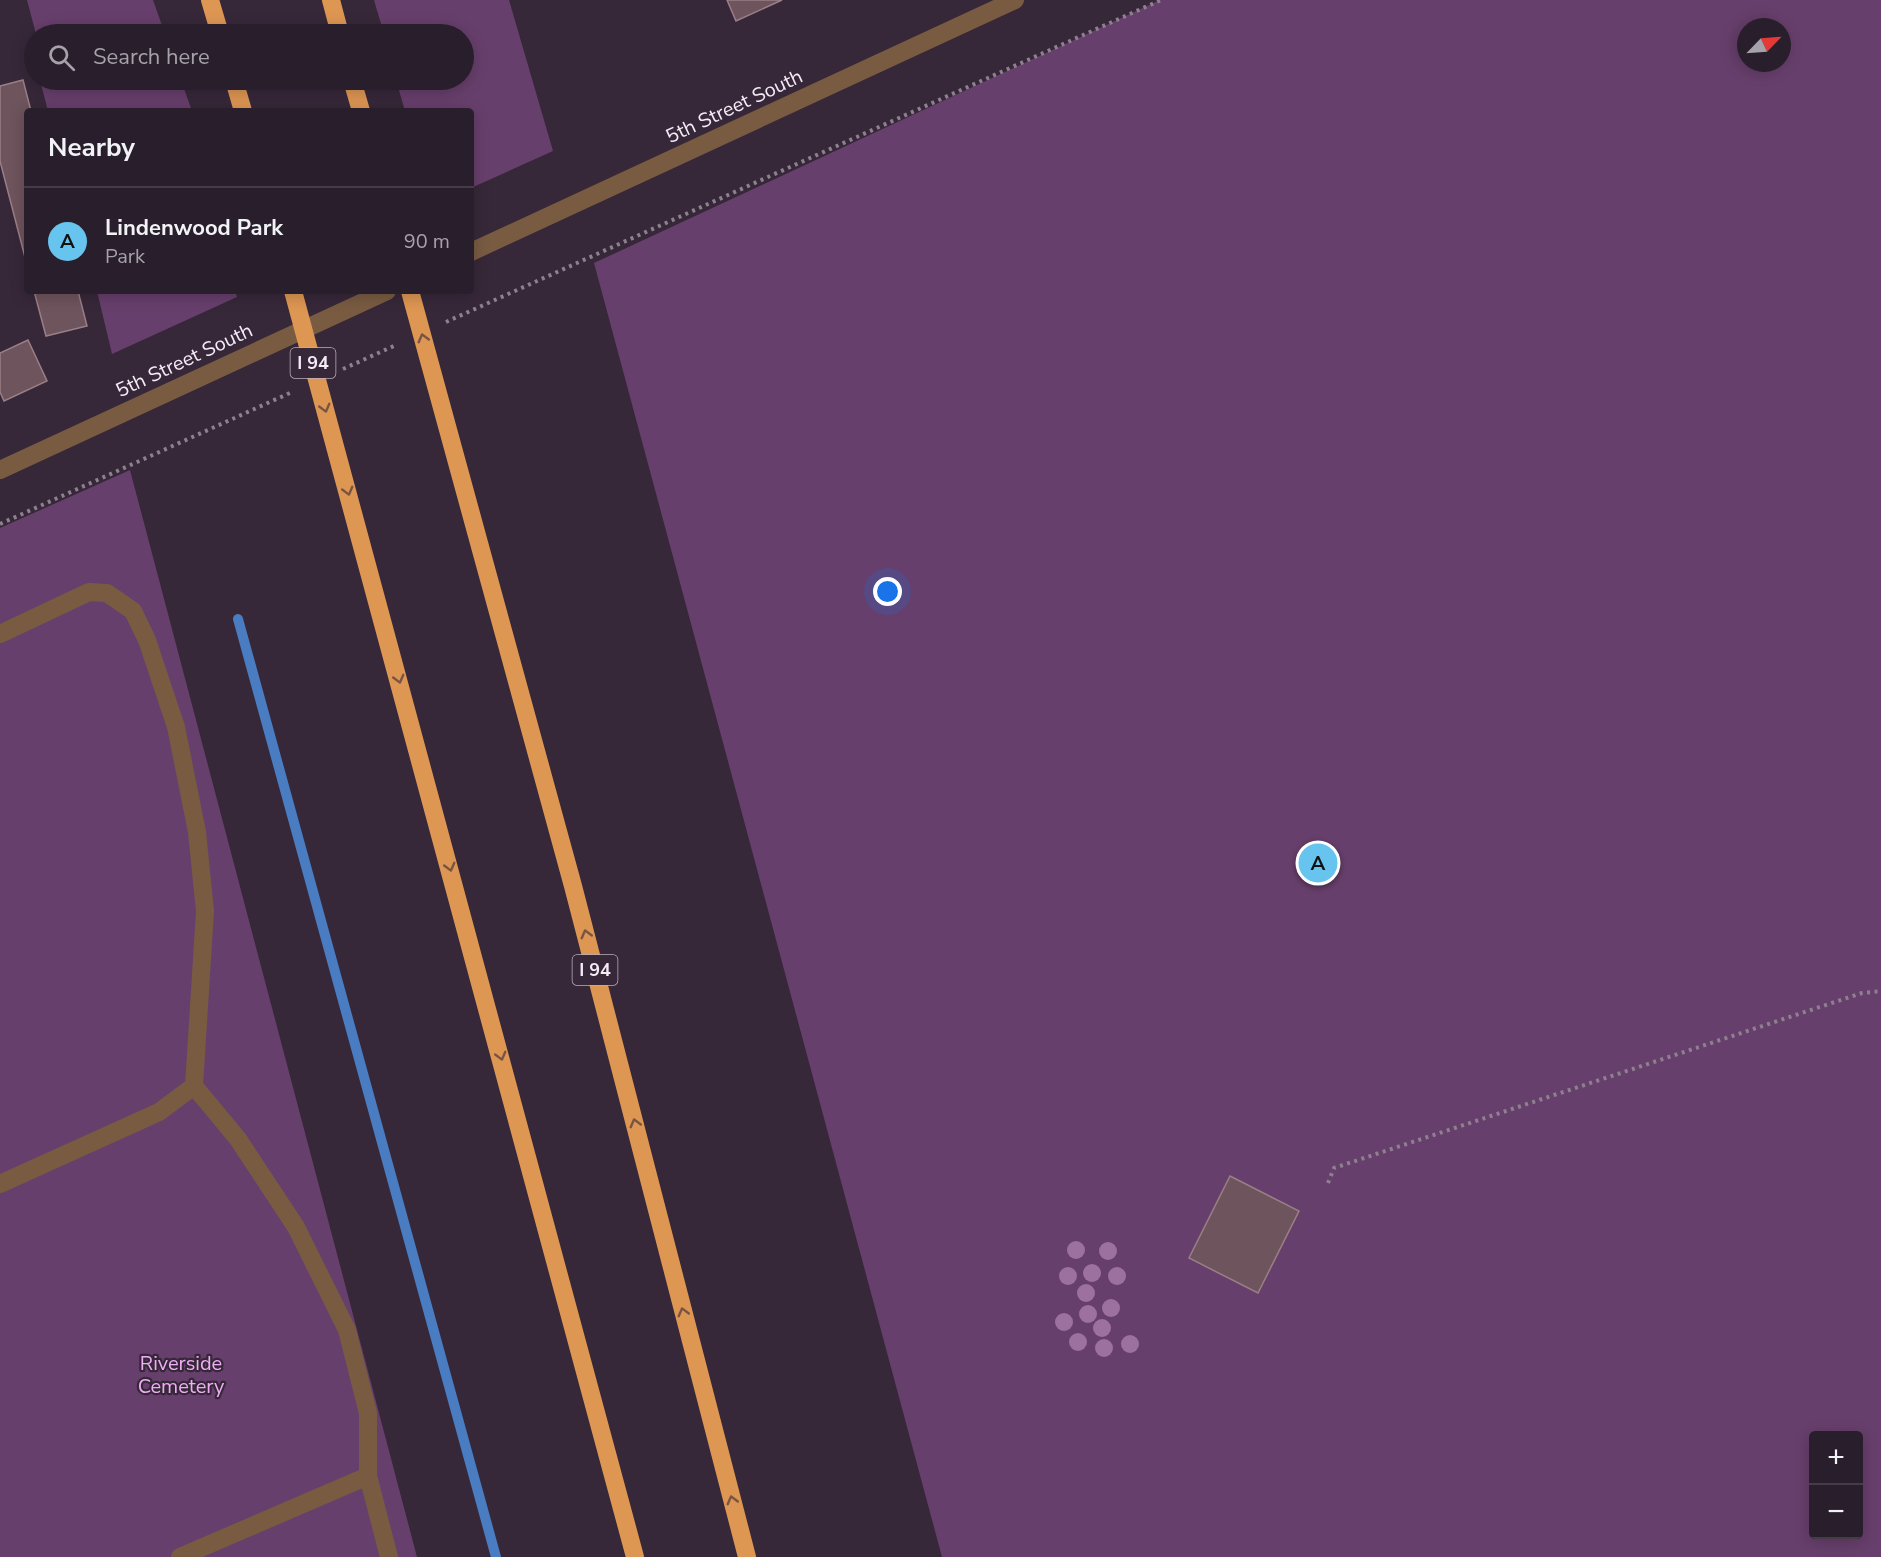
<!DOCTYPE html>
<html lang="en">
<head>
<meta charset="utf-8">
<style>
  :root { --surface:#291e2b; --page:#352b37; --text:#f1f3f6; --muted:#a5a2a9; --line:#453c47; --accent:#66c4ef }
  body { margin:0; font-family:"Nunito Sans",sans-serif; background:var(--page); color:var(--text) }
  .controls { position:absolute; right:18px; bottom:18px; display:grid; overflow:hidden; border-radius:6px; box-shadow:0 3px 15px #0003 }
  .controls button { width:54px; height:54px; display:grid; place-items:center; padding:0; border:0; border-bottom:2px solid var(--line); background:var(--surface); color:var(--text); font:30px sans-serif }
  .compass { position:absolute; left:1737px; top:18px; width:54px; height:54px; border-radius:50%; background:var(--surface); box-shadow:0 3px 15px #0003; rotate:65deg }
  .you { position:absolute; left:888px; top:592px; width:21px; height:21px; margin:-15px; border:4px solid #fff; border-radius:50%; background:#1a73e8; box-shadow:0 0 0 9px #1a73e833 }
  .badge { display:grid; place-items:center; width:39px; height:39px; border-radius:50%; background:var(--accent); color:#111; font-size:20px; font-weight:700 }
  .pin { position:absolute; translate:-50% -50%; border:3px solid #fff; box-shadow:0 2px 6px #0006 }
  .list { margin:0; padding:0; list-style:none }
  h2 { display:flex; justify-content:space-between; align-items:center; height:78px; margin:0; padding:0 24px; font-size:26px }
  h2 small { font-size:20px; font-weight:400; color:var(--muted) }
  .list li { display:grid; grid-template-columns:39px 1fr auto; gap:18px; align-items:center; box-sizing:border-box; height:108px; padding:0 24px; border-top:2px solid var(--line) }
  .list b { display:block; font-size:22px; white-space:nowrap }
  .list p { margin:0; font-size:20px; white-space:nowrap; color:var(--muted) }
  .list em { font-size:20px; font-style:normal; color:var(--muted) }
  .icon { flex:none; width:33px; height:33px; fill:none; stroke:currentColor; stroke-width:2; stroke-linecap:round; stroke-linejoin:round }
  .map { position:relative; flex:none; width:1881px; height:1557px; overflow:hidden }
  .search { position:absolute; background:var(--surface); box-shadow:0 3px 15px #0003; left:24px; top:24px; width:450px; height:66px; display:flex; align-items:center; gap:15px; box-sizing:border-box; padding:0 21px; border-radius:33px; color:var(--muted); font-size:22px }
  .panel { position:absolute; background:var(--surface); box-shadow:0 3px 15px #0003; left:24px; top:108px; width:450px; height:186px; border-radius:6px }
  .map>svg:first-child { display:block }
  .green { fill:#673f6c; fill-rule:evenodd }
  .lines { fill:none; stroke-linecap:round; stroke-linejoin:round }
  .stream { stroke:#4a7cc2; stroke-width:10 }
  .building { fill:#6e545c; stroke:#9b7f87; stroke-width:1.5 }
  .path { stroke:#8e818f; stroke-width:4; stroke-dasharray:3 4.5; stroke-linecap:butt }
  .minor { stroke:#795b42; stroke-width:18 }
  .highway { stroke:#de9653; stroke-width:18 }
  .tree { fill:#9c71a0 }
  .oneway { stroke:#7a5443 }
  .labels { text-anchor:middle; stroke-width:4.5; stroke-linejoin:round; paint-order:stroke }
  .shield { fill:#372839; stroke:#bcb0bd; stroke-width:1.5 }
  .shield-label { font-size:18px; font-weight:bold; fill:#f5ebf6 }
  .street-label { font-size:20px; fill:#f5ebf6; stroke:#372839 }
  .park-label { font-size:20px; fill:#eeadf5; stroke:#372839 }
</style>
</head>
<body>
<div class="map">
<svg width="1881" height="1557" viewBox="0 0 1881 1557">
  <rect width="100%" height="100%" fill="#372839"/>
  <!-- green -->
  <path class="green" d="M27,0H153L165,34H36Z
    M374,0H509L553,151L471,188V111H405L396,80H464V34H384Z
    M1160,0H1881V1557H942L594,263ZM1746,27H1782V63H1746ZM1814,1436H1858V1534H1814Z
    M40,80H181L192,111H48Z
    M97,291H235L237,297L112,354Z
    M130,470L417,1557H0V528Z"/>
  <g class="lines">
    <!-- stream -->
    <path class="stream" d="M238,619L496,1557"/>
  </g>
  <!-- building -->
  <path class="building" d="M727,0H782L736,21Z
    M23,80L31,111H27V265L0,161V86Z
    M34,291H78L87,326L46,336Z
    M28,340L47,381L4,401L0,392V353Z
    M1230,1176L1299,1211L1258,1293L1189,1258Z"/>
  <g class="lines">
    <!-- path -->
    <path class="path" d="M446,322L1161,0
      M343,369L396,345
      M0,524L292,392
      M1328,1183L1334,1168L1862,993L1881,991"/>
    <!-- minor -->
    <path class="minor" d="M471,252L1015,0
      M0,470L387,291
      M0,634L89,592L107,593L133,611L147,640L176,727L197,832L205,911L194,1086L159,1112L0,1184
      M194,1086L238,1139L296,1227L347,1330L368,1413V1476L389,1557
      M180,1557L368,1476"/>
    <!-- highway -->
    <path class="highway" d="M210,0L220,34
      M331,0L340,34
      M234,80L243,111
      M352,80L361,111
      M293,291L635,1557
      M410,291L573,886L747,1557"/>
  </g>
  <!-- trees -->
  <g class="tree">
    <circle cx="1076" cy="1250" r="9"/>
    <circle cx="1108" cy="1251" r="9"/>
    <circle cx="1092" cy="1273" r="9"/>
    <circle cx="1068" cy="1276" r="9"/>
    <circle cx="1117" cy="1276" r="9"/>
    <circle cx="1086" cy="1293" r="9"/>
    <circle cx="1111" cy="1308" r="9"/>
    <circle cx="1088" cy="1314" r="9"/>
    <circle cx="1064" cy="1322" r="9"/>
    <circle cx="1102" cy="1328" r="9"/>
    <circle cx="1078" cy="1342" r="9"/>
    <circle cx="1130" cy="1344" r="9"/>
    <circle cx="1104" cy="1348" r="9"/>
  </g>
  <!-- one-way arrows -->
  <defs><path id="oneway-chevron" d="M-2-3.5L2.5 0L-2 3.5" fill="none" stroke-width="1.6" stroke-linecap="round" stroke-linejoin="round" transform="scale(1.5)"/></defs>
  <g class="oneway">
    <use href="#oneway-chevron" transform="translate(423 338) rotate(-105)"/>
    <use href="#oneway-chevron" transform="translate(325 408) rotate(75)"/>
    <use href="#oneway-chevron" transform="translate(348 491) rotate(75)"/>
    <use href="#oneway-chevron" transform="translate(399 679) rotate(75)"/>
    <use href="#oneway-chevron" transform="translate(450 867) rotate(75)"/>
    <use href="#oneway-chevron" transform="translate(586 934) rotate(-105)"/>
    <use href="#oneway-chevron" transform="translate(501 1056) rotate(75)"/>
    <use href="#oneway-chevron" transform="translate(635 1123) rotate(-105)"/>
    <use href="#oneway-chevron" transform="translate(683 1312) rotate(-105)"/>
    <use href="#oneway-chevron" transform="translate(732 1500) rotate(-105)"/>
  </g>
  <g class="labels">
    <!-- shield labels -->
    <g class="shield">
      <rect x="290.5" y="348" width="45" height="30" rx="4.5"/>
      <rect x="572.5" y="955" width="45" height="30" rx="4.5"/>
    </g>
    <g class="shield-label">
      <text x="313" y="369">I 94</text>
      <text x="595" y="976">I 94</text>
    </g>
    <!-- street labels -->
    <g class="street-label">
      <text transform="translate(734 106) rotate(-25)" y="7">5th Street South</text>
      <text transform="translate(184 360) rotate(-25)" y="7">5th Street South</text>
    </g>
    <!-- park labels -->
    <g class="park-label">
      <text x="181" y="1370">Riverside<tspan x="181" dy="23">Cemetery</tspan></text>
    </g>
  </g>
</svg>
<div class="controls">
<button>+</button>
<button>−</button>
</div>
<svg class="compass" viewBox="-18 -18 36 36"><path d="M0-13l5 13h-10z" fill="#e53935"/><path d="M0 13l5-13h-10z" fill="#a5a2a9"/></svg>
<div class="you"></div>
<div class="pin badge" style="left:1318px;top:863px">A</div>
<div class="search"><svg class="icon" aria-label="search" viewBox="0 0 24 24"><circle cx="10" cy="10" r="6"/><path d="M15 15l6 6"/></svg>Search here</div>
<section class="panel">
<h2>Nearby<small></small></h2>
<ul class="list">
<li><span class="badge">A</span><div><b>Lindenwood Park</b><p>Park</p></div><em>90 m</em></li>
</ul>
</section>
</div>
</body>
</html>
